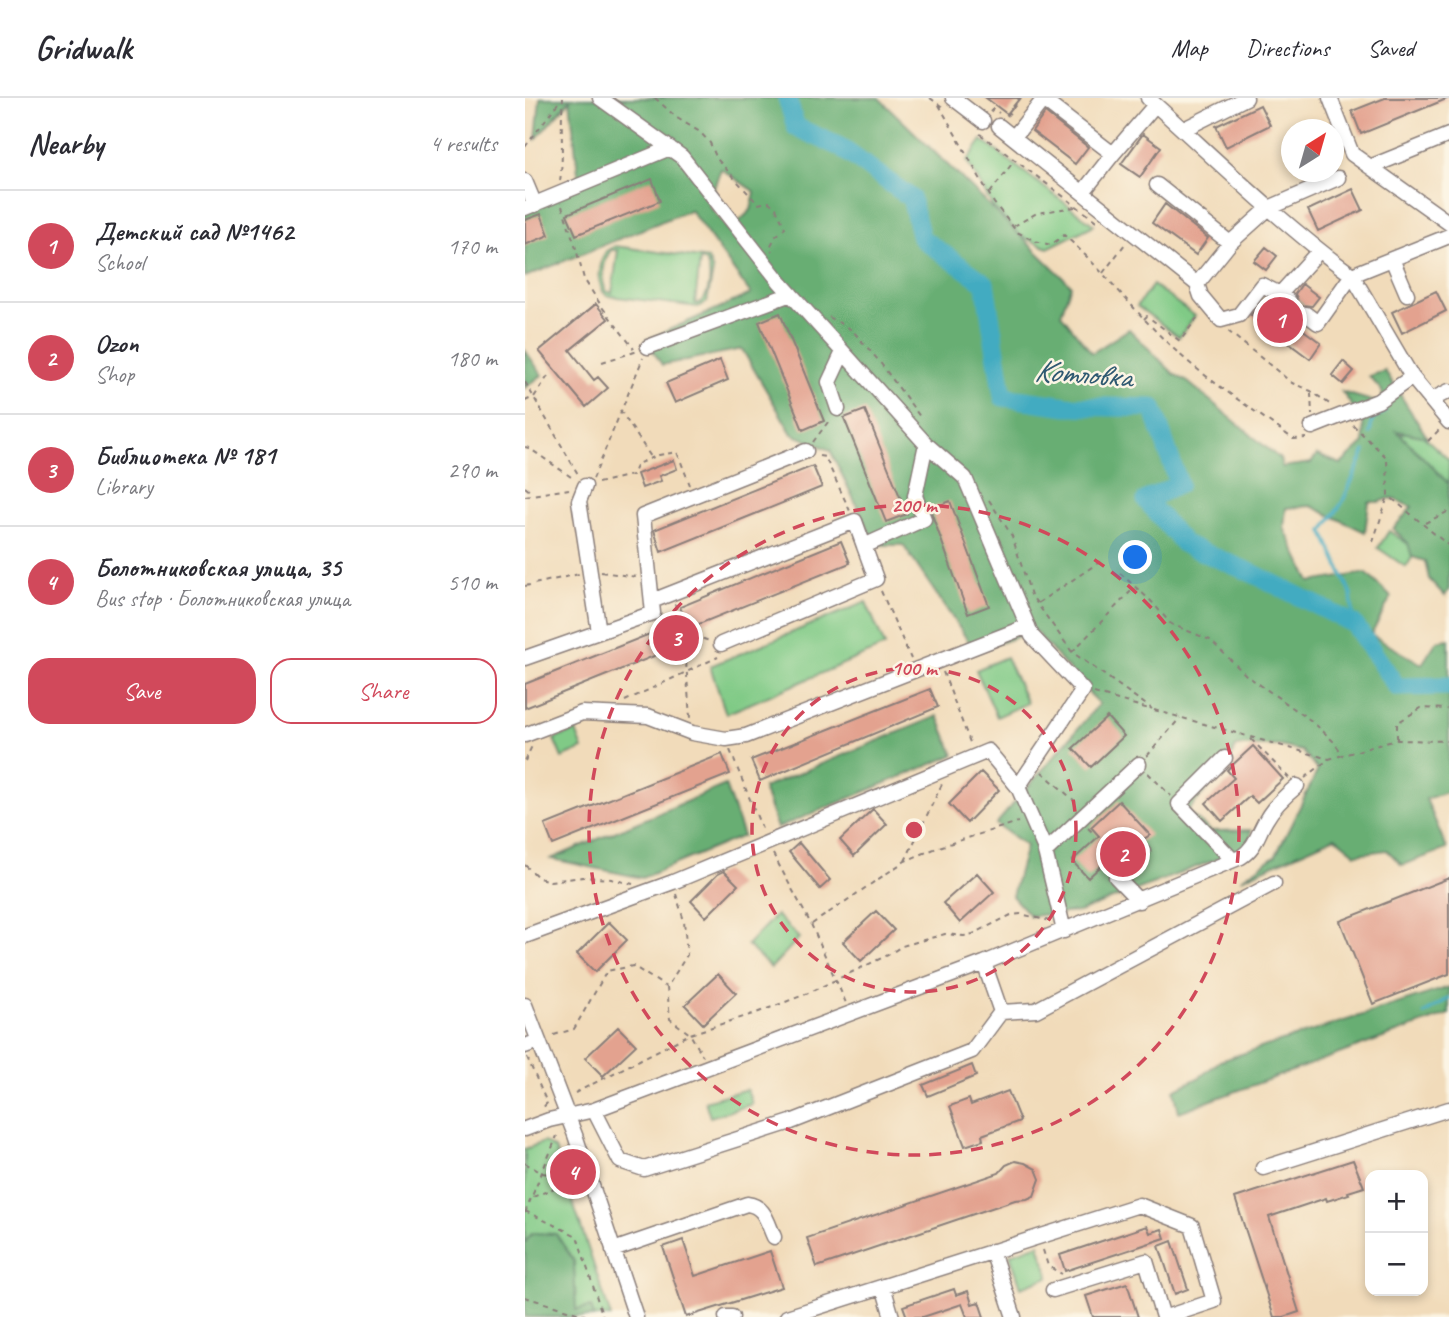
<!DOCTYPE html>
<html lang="en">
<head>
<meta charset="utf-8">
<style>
  :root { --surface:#fff; --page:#f7f7f7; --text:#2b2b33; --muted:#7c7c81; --line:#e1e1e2; --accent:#d1495b }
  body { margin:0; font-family:Caveat,sans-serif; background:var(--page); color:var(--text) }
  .controls { position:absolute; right:21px; bottom:21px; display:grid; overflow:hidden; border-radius:14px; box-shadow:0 4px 10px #0003 }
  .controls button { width:63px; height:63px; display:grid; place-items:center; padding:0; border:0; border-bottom:2px solid var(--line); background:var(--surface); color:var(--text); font:35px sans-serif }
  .compass { position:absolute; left:756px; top:21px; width:63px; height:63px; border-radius:50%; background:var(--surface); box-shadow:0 4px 10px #0003; rotate:37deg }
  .you { position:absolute; left:611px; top:460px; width:24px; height:24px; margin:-18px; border:5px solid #fff; border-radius:50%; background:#1a73e8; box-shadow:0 0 0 10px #1a73e833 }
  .badge { display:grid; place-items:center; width:46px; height:46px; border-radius:50%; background:var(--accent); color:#fff; font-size:23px; font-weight:700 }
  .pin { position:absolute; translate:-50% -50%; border:4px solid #fff; box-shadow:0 2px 7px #0006 }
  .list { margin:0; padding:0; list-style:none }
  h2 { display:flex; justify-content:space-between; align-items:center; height:91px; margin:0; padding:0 28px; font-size:30px }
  h2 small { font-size:23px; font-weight:400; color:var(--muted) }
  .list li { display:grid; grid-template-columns:46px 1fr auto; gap:21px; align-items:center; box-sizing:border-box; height:112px; padding:0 28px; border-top:2px solid var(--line) }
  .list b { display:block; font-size:26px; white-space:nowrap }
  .list p { margin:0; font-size:23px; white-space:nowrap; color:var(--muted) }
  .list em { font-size:23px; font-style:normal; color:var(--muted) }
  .actions { display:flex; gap:14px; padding:21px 28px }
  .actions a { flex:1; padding:16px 0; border:2px solid var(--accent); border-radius:21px; text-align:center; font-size:24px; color:var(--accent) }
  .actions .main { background:var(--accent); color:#fff }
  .map { position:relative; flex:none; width:924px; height:1219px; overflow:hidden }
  header { display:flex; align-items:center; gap:42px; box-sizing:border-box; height:98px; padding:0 35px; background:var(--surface); border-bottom:2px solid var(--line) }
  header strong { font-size:33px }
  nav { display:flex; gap:38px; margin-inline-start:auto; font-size:24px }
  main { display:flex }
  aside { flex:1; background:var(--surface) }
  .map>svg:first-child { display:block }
  .green { fill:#80ca86; stroke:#517660; stroke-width:2; fill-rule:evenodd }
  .forest { fill:#68ae73; stroke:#456857; stroke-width:2; fill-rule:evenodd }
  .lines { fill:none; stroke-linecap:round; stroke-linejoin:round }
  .stream { stroke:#42abc1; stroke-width:3.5 }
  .river { stroke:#42abc1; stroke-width:19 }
  .building { fill:#e3a28f }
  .minor-tunnel { stroke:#c8b6a1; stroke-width:14; stroke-dasharray:14 7; stroke-linecap:butt }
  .minor-casing { stroke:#8a7e7a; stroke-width:17 }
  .path { stroke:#8a7e7a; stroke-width:2; stroke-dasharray:5 5; stroke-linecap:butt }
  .minor { stroke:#fff; stroke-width:14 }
  .ring { fill:none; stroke:#d1495b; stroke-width:3.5; stroke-dasharray:12 9 }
  .labels { text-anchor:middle; stroke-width:5; stroke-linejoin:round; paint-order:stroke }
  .water-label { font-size:32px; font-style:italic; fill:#2f5971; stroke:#fcf5e5 }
  .centre { fill:#d1495b; stroke:#fcf5e5; stroke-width:3.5 }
  .ring-label { font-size:21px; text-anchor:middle; font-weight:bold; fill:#d1495b; stroke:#fcf5e5; stroke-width:5; stroke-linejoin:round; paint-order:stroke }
</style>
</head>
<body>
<header>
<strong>Gridwalk</strong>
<nav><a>Map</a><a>Directions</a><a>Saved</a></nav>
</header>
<main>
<aside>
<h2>Nearby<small>4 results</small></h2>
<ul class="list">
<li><span class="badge">1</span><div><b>Детский сад №1462</b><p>School</p></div><em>170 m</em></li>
<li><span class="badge">2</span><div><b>Ozon</b><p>Shop</p></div><em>180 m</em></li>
<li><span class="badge">3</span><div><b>Библиотека № 181</b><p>Library</p></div><em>290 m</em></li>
<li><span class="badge">4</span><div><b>Болотниковская улица, 35</b><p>Bus stop · Болотниковская улица</p></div><em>510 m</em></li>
</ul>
<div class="actions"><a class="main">Save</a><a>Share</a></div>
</aside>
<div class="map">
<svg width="924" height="1219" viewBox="0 0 924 1219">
  <rect width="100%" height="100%" fill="#fcf5e5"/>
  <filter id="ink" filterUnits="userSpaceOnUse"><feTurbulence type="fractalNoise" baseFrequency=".0143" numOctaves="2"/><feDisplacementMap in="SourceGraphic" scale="14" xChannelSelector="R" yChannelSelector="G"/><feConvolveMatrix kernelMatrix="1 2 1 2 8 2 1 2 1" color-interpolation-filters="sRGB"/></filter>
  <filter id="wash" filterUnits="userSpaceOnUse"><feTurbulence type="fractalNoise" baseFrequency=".00686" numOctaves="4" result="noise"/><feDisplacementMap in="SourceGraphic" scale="28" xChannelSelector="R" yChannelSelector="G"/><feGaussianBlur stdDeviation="1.57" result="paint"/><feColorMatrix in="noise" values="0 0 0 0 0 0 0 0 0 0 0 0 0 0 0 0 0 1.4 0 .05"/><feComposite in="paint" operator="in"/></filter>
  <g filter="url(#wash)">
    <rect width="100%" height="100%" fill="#f1dbba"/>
    <!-- green -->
    <path class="green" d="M457,42L569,127L523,150L495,138L468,109L442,63Z
      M90,148L183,161L188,173L182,204L173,209L84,198L79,195C71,184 75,165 81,153ZM86,152H93L87,195L81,193C76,182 78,162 86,152ZM175,162L181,164C187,176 186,200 172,206L170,205Z
      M628,187L670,218L654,239L612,208Z
      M886,327L924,362V384L913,396L865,349Z
      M864,433L892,452L881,469L853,450Z
      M341,504L360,548L201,616L185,568Z
      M481,559L502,605L472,619L451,572Z
      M51,633L58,651L37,660L29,641Z
      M251,817L274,840L246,870L222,847Z
      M222,991L227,1006L185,1019L180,1003Z
      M19,1044L30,1051L86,1219H0V1051Z
      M514,1146L524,1179L496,1189L485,1156Z"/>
    <!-- forest -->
    <path class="forest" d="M15,0H354L546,187L536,216L567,255L604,231L649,276L663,284L755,361L757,369L786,365L792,357L816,366L839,345L838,323L817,294L857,306V293L844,278L860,273L902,339L872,333L924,386V491L920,498L904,481L900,463L887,459L883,445L868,431L887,409L866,400L854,404H844L840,434L786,408L761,410L759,430L785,484L841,475L866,499L846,537L897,566L912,543L924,541V693L901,701L922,751L877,767L862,752L831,756L810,739L716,781L751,757L793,672L777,653L755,648H712L696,675L662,714L686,733L726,732V748L554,814L505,818L487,798L501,748L471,726L574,606L510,533L450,553L378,447H351L305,352L267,336L217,251L137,267L121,242L226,196L165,112L0,179V102L54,84L45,2L11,41ZM196,71L230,94L226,112L204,133L183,106Z
      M0,252L17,277L0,290Z
      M413,618L429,657L252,730L238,690Z
      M200,687L218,738L117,780L26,761Z
      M924,889V916L654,1014L649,992L675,979L695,963Z
      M7,1135L31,1136L49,1163L51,1212L66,1209L69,1219H0V1145Z"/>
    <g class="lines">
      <!-- stream -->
      <path class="stream" d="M845,335L847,322L860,313
        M829,526L826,496L798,433L817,405L840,353
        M899,916L924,900"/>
      <!-- river -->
      <path class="river" d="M262,0L271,29L315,49L386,100L396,140L460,185L478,299L542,308L628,310L654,386L621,402L659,446L729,476L829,526L872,589L924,588"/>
    </g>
    <g id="blocks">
      <!-- building -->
      <path class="building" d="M461,0H495L482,16Z
        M860,0H924L836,36L827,13Z
        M735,7L745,27L701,49L691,28Z
        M520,15L563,49L550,66L507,33Z
        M618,36L636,49L615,79L596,66Z
        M127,81L135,103L51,137L42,116Z
        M828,91L838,112L793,133L783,112Z
        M640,106L683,140L671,157L627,125Z
        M16,116L24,137L0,147V122Z
        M741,149L752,158L741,172L729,163Z
        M777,186L794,199L787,208L778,207L772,214L775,224L773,228L796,245L785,261L726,217L737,203L755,216L759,211L768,212L774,204L770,196Z
        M911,193L921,213L877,235L867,214Z
        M71,206L83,221L45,252L69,282L73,279L83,290L61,309L14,253Z
        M255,215L299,323L278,332L234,224Z
        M195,262L203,282L150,305L141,285Z
        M818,263L829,273L818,286L807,277Z
        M340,312L382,416L361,424L319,320Z
        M149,362L152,371L134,378L136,383L117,390L112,376Z
        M288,368L297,389L136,454L129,432Z
        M425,403L464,508L443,516L405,411Z
        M316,443L325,465L149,536L154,548L0,610V586L160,522L155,509Z
        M405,591L413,609L235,683L226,662Z
        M582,619L599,638L566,669L548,650Z
        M728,648L758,681L732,705L725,698L697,723L681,705L709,680L702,672Z
        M197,656L205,676L28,747L20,727Z
        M456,674L474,692L442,725L424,706Z
        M594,703L625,737L611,746L597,760L591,754L563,780L547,763L574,738L566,729Z
        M348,711L362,726L329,758L315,742Z
        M274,745L305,782L295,791L264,754Z
        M199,773L213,787L181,819L166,803L193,776Z
        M452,775L469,794L435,825L418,805Z
        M924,780V876L848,906L815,823Z
        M351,813L369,832L336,863L318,844Z
        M84,824L102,842L70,874L52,856Z
        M193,876L211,895L178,926L160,907Z
        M93,929L111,947L78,978L60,960Z
        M447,967L451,978L403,998L398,987Z
        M483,993L495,1023L457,1037L458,1042L440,1048L425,1008L444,1001L446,1007Z
        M828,1062L839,1089L823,1094L824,1096L802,1103L801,1100L744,1119L774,1214L759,1219H749L710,1100Z
        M490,1063L500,1065L511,1071L515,1081L509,1098L502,1101L490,1102L292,1169L282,1140L474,1075L481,1067Z
        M622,1128L625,1135L637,1131L640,1140L540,1173L535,1157Z
        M158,1142L170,1178L245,1153L257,1189L161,1219L138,1149Z
        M647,1143L663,1191L650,1196L634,1148Z
        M602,1185L613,1219H568L561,1198Z
        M429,1191L431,1197L443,1193L447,1206L454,1204L459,1219H442L437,1206L398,1219H382L378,1208Z"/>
    </g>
  </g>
  <g filter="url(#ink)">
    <use href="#blocks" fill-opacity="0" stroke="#8a7e7a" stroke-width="2"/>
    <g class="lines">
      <!-- minor-tunnel -->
      <path class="minor-tunnel" d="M764,203L781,216"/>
      <!-- minor casing -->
      <g class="minor-casing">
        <path id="minor" d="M75,0L157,59L254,183L401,346L440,380L507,538L558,592L493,689L519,749L539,833
          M428,0L458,23
          M623,0C690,60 754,124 827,177L924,138
          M805,0L827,56L924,125
          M474,28L672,186L705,145
          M659,31L721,0
          M489,39L518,2L588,56L630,7
          M845,69L924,37
          M0,83L10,107
          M632,87L705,145L744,110L813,80
          M558,94L588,56
          M0,110L145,50
          M867,161L882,196
          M672,186L676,198L696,222L714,217L737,187L755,196
          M764,203L755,196L794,153
          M781,216L793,225L827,177L887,279L924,324
          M123,249L266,196
          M908,301L924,293
          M313,311L304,284L318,254
          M787,329L853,303L887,279
          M60,388L54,403L74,534
          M127,503L330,423L339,448L399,421L390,398L401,346
          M196,546L351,481L339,448
          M0,560L128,515L118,418L281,353
          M0,637L57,615L123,618L167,635L201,641L221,638L503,528
          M700,660L654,706L708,762
          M520,754L614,666
          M614,803L591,779L618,753
          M0,838L148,784L463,653L493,689
          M0,907L50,1037L111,1219
          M476,914L511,912L749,785
          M0,948L14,943
          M69,1012L95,1063L119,1071L266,1024L447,953L476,914L459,865
          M0,1031L24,1022L69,1012L459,865L716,759C731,749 732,737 741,722C748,709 761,697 772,688
          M738,1070L924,1011
          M88,1152L222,1106C240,1108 242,1124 249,1139
          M467,1153L489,1219
          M358,1188L367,1219
          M528,1192L621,1163L638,1219
          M201,1219H207
          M262,1219L614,1107L667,1128L689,1203L641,1219"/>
      </g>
      <!-- path -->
      <path class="path" d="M130,0L152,20L175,34L185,45L192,61L233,106L244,104L251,110L260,130L251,138L245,149L247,153
        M405,0L419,10
        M414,7L469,105L492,134L510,143L526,147L539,137C582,175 616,223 660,261C694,290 732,314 768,341L781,340
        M465,14L468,11L474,15
        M482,18L496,0
        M455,36L574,125
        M0,49L36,1
        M35,83C39,55 35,28 38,0
        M465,95L489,63
        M37,108L50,147L59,181L77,209L109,251
        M489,128L512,115L550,109
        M578,175L600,146
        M304,219L327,232L354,263L396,320
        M619,221L622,218L655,243L672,220
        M703,233L767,285L786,293L806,307
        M77,264L113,253
        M0,284L54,378
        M786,295L787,317
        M0,303L9,299L25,275
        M95,312L126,359
        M828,327L862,360L863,397L924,448
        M903,343L915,331
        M288,344L306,320
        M0,349L4,350L49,381
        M294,358L300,359L325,413
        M68,381L118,260
        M73,385L107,377L112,366L134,357L152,354L165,387
        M0,389L7,395
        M0,398L44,391
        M464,402L487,438L506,497L547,554L627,611
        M900,425L924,413
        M848,444L863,398
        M76,474L112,479
        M595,475L626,503L646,526L685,542L721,577L788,624L808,643L818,657
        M0,488L54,476
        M356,493L386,561
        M513,505L579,461
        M150,506L159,535L185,543
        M159,535L165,620
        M547,554L609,490
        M418,574L446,647
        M569,595L624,611
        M100,603L193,559
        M629,612L804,661
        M726,641L764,680
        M872,641V625L896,610L924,611
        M205,652L237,731
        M622,658L655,620
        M0,663L7,648
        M517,674L552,705
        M623,675L646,698
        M780,680L804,661L871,642L924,643
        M563,730L570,737
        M248,756L286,826L321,905
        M380,763L417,686
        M0,767L14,780L25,783L58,779L86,781L108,786
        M151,796L159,823L162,857L142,889L145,921L165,936L178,958
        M287,826L380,763L414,749L493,724
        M29,937L49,931L82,873L108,868L141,889
        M2,959L22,1005L17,1011
        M50,995L165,936L231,915L279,897L363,857L377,848L420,836L439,838L448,836L486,817L496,816L525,823
        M0,1065L17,1075L52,1080
        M8,1099L51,1081
        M0,1113L52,1138L78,1219
        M0,1115L32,1038
        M518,1152L523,1168L537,1176
        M0,1199L65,1219"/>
      <!-- minor -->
      <use href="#minor" class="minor"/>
    </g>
  </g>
  <!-- distance rings -->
  <g class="ring">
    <circle cx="389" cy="732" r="162"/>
    <circle cx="389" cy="732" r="325"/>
  </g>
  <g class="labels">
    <!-- water labels -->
    <g class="water-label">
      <text transform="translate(558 275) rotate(4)" y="11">Котловка</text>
    </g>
  </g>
  <circle cx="389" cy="732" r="10" class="centre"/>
  <g class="ring-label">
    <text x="389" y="414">200 m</text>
    <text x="389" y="577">100 m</text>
  </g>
</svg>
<div class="controls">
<button>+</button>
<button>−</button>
</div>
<svg class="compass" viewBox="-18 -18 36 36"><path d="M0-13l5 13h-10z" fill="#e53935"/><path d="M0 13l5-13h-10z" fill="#7c7c81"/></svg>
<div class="you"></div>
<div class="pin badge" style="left:755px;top:222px">1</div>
<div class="pin badge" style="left:598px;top:756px">2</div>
<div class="pin badge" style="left:151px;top:540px">3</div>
<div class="pin badge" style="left:48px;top:1074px">4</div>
</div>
</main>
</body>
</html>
